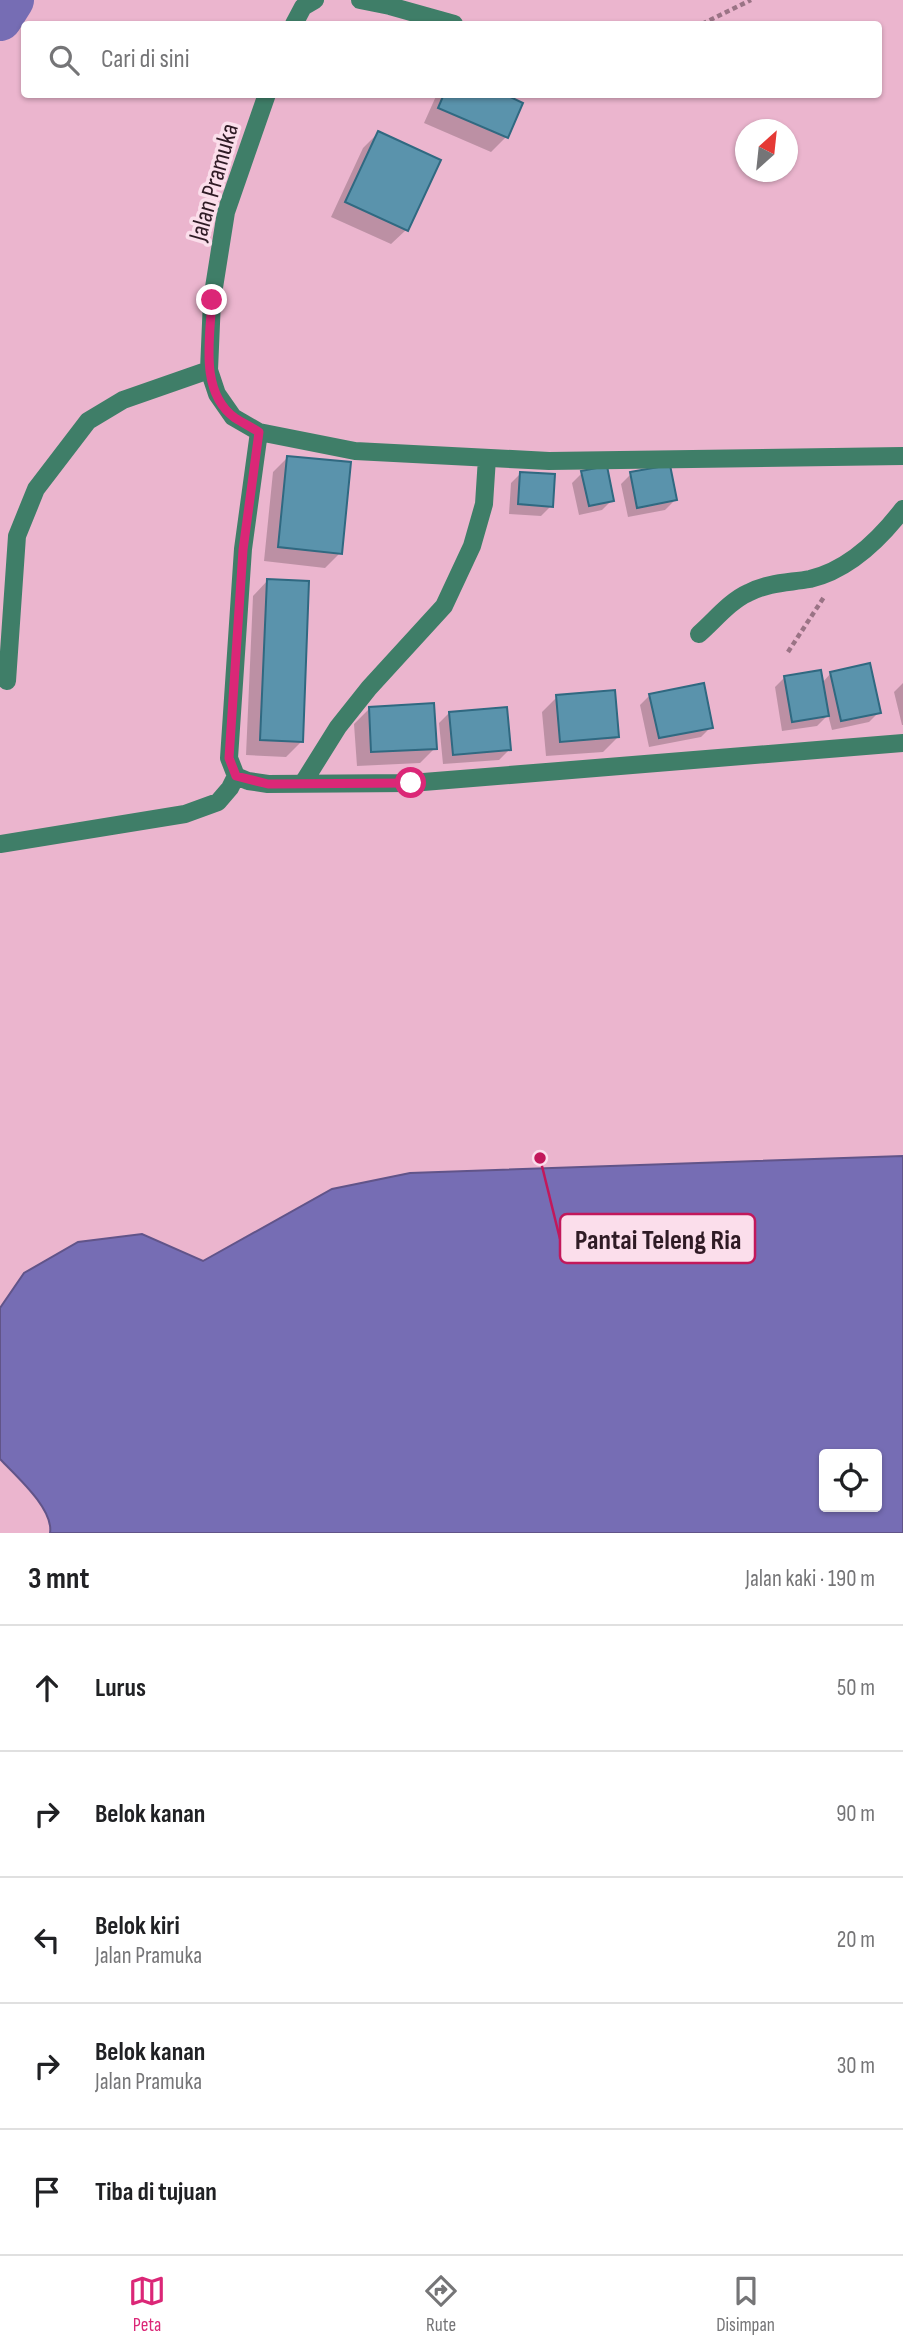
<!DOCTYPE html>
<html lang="id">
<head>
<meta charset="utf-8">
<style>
  :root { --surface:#fff; --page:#f2f2f2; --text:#202124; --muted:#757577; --line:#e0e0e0; --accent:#db2777 }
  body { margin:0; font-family:"Sofia Sans Condensed",sans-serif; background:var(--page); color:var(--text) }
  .controls { position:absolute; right:21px; bottom:21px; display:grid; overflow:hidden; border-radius:7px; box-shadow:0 2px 5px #0004 }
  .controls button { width:63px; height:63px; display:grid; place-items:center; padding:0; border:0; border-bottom:2px solid var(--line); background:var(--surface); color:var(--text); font:35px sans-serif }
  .compass { position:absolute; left:735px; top:119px; width:63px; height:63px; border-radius:50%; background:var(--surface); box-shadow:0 2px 5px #0004; rotate:27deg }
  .stop { position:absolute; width:21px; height:21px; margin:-16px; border:5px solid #db2777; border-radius:50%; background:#fff }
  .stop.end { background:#db2777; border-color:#fff; box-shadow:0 2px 7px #0008 }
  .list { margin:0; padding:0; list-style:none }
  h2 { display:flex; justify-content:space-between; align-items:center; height:91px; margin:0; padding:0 28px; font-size:30px }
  h2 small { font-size:23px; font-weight:400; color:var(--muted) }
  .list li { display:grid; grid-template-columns:46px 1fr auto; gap:21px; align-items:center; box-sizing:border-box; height:126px; padding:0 28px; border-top:2px solid var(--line) }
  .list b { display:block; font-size:26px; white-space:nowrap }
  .list p { margin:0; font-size:23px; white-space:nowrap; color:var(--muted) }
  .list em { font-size:23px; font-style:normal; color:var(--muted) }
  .icon { flex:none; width:38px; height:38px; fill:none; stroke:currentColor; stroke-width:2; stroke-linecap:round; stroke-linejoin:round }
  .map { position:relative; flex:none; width:903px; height:1533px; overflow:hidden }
  .search { position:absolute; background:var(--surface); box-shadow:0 2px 5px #0004; left:21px; right:21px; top:21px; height:77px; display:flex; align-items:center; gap:18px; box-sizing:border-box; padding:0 24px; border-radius:7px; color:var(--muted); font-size:26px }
  .sheet { height:721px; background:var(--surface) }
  nav { display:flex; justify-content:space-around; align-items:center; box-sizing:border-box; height:98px; border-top:2px solid var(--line); background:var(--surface); font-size:19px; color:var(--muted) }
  nav a { display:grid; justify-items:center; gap:4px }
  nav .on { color:var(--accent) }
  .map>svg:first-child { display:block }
  .water { fill:#766db4; stroke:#615489; stroke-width:2; fill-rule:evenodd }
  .shadow { fill:#0003 }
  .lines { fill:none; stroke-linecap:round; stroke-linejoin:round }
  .river { stroke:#766db4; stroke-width:44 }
  .building { fill:#5a93ac; stroke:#306981; stroke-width:2 }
  .path { stroke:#9a7385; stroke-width:4.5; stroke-dasharray:5 3.5; stroke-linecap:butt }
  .minor { stroke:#3f7e68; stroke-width:18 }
  .route { stroke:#db2777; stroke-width:9 }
  .labels { text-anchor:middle; stroke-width:7; stroke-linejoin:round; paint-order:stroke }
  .street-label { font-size:26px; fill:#2f1b25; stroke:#fbdeeb }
  .leader { fill:none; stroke:#c2185b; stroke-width:2.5 }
  .callout-dot { fill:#c2185b; stroke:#fbdeeb; stroke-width:2.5 }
  .callout { fill:#fbdeeb; stroke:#c2185b; stroke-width:2.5 }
  .callout-label { font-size:28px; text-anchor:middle; font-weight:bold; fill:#2f1b25 }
</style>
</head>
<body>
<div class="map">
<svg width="903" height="1533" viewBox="0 0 903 1533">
  <rect width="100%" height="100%" fill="#ebb5ce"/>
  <!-- water -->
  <path class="water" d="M903,1156V1533H50C54,1509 16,1476 0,1459V1308L24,1273L78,1242L142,1234L203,1261L332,1189L410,1173ZM824,1454H877V1507H824Z"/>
  <!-- shadow -->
  <path class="shadow" d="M437,94H500L521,104L506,137L491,152L424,123Z
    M378,133L406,230L391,244L331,217L363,148Z
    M288,457L340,553L325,568L264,561L273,472Z
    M521,473L551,506L541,516L509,514L511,483Z
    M582,473L612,500L602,510L579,515L572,483Z
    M631,474L675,500L665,510L628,517L621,484Z
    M268,580L301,742L286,757L246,755L253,596Z
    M831,673L879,712L869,722L832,730L828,715L817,726L782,731L775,687L785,677L822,683Z
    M903,683V725H902L894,692Z
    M650,695L711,727L701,737L649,747L640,705Z
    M557,697L618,737L603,752L546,756L542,712Z
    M369,709L435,748L420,763L357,766L354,724Z
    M449,713L509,750L499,760L443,764L439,723Z"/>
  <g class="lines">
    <!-- river -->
    <path class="river" d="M0,19L12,0"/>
  </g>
  <!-- building -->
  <path class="building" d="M444,94H504L523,103L508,138L438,108Z
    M378,131L441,160L408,231L345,202Z
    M287,456L351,462L342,554L278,547Z
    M670,465L677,500L637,508L630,472Z
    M607,466L614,501L589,506L581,471Z
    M520,472L555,474L553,507L518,504Z
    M267,579L309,581L303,742L260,740Z
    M870,663L881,713L841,721L830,672Z
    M821,670L829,716L792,722L784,676Z
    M704,683L713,728L659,738L649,694Z
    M615,690L619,737L560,742L556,695Z
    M434,703L437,749L371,752L369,707Z
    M507,707L511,750L453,755L449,712Z"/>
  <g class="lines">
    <!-- path -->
    <path class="path" d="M702,24L751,0
      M788,652L824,597"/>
    <!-- minor -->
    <path class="minor" d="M360,0L390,6L454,24
      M294,24L303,7L315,0
      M267,94L226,212L212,300L209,370L217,394L233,417L259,432L355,451L549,461L903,456
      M259,432L243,549L229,758L236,776L248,781L268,784L411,783L903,743
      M699,634C714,621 730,601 748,593C770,582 787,583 810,579C848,570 880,539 903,509
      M7,681L17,536L36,489L88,421L123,400L209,370
      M303,783L338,727L369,688L444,606L472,546L484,504L487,458
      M0,844L185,814L218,802L230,788L236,776"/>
  </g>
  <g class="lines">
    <!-- route -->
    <path class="route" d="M212,300C210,338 199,392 235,418C243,423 251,427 259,432L243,550L229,758L236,776L268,784L411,783"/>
  </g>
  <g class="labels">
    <!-- street labels -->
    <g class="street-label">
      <text transform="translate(213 182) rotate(-74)" y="9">Jalan Pramuka</text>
    </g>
  </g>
  <!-- callouts -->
  <path class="leader" d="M540 1158L560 1239"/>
  <circle class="callout-dot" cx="540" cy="1158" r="7"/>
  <rect class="callout" x="560" y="1214" width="195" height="49" rx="7"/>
  <g class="callout-label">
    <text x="658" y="1249">Pantai Teleng Ria</text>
  </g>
</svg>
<div class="controls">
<button><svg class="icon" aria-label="locate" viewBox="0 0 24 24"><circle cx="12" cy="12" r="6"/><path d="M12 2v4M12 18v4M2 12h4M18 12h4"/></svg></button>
</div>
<svg class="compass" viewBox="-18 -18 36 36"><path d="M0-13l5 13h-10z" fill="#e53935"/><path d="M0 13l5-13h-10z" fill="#757577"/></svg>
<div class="stop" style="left:411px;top:783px"></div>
<div class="stop end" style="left:212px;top:300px"></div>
<div class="search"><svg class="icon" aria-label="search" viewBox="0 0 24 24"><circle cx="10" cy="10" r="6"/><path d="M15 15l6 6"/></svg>Cari di sini</div>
</div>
<section class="sheet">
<h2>3 mnt<small>Jalan kaki · 190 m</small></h2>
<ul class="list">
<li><svg class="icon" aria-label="ahead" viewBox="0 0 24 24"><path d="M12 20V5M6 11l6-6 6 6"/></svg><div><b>Lurus</b></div><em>50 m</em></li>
<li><svg class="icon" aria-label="right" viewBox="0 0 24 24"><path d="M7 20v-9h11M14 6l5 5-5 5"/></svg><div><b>Belok kanan</b></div><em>90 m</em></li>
<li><svg class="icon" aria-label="left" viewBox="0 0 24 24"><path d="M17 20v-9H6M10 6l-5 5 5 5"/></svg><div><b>Belok kiri</b><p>Jalan Pramuka</p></div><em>20 m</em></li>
<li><svg class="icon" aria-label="right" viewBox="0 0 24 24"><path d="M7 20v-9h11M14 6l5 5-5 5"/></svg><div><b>Belok kanan</b><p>Jalan Pramuka</p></div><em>30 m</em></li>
<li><svg class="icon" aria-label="arrive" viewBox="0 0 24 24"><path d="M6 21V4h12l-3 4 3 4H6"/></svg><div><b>Tiba di tujuan</b></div></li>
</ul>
</section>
<nav>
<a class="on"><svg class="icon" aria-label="map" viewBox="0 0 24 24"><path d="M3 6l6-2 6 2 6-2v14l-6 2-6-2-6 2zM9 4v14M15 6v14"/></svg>Peta</a>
<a><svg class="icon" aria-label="directions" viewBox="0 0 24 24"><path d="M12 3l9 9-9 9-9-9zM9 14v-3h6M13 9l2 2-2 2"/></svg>Rute</a>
<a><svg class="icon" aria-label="saved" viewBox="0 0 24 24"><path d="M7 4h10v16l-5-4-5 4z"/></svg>Disimpan</a>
</nav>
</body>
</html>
